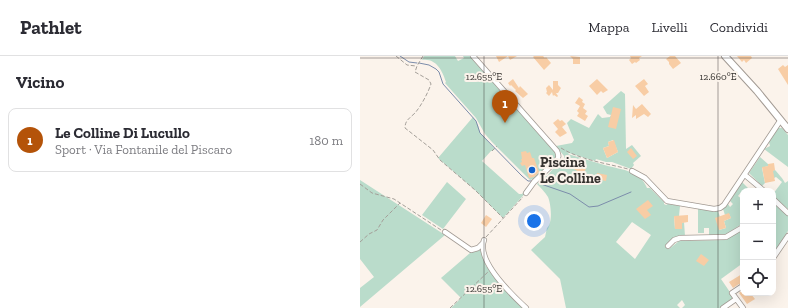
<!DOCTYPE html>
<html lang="it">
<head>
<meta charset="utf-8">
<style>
  :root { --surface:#fff; --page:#f7f7f7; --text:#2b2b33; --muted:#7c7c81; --line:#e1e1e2; --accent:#b45309 }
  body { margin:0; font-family:"Zilla Slab",serif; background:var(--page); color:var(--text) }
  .controls { position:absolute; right:12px; bottom:12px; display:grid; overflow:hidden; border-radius:8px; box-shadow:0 4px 16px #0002 }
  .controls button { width:36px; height:36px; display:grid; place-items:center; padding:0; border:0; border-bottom:1px solid var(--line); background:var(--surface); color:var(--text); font:20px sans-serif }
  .you { position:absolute; left:174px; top:165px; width:14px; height:14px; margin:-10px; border:3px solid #fff; border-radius:50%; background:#1a73e8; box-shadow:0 0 0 6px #1a73e833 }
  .badge { display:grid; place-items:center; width:26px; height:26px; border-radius:50%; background:var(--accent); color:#fff; font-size:13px; font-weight:700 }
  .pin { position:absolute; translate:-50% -33px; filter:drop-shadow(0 1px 2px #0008) }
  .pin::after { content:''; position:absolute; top:21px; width:14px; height:12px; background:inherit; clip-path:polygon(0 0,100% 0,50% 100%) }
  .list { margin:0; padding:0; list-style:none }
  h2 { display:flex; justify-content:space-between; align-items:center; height:52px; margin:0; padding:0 16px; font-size:17px }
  h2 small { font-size:13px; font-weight:400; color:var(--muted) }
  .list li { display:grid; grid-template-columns:26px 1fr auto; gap:12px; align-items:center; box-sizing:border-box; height:64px; margin:0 8px 8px; padding:0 8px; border:1px solid var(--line); border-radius:8px }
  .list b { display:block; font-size:15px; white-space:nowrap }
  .list p { margin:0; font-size:13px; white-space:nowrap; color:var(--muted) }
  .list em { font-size:13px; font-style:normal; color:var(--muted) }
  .icon { flex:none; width:22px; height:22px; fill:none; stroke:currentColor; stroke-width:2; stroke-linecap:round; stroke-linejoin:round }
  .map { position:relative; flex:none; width:428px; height:252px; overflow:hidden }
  header { display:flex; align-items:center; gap:24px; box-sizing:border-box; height:56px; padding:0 20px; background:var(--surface); border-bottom:1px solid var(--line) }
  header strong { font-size:19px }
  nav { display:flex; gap:22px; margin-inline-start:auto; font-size:14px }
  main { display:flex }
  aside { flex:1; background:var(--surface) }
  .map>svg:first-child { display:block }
  .green { fill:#badccb; fill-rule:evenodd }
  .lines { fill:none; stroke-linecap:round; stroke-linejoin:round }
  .stream { stroke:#7c8dab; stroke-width:1 }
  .building { fill:#f8cda5 }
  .minor-casing { stroke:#a29a93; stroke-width:6 }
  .major-casing { stroke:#a29a93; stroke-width:8 }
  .path { stroke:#a49f99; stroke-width:1; stroke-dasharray:4 2; stroke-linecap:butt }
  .minor { stroke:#fff; stroke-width:4.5 }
  .major { stroke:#fff; stroke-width:6 }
  .ticks { fill:none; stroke:#363330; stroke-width:1; stroke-opacity:0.45 }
  .poi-dot { fill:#1262cc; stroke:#fbf3eb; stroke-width:1.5 }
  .labels { text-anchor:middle; stroke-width:4; stroke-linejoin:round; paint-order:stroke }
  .poi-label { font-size:14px; font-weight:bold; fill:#363330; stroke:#fbf3eb; text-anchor:start }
  .ticks-label { font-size:10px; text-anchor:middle; fill:#363330; stroke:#fbf3eb; stroke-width:4; stroke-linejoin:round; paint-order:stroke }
</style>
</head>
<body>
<header>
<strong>Pathlet</strong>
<nav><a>Mappa</a><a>Livelli</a><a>Condividi</a></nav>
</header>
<main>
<aside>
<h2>Vicino<small></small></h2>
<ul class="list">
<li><span class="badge">1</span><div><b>Le Colline Di Lucullo</b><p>Sport · Via Fontanile del Piscaro</p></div><em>180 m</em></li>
</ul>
</aside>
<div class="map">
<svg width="428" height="252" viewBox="0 0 428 252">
  <rect width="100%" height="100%" fill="#fbf3eb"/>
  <!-- green -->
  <path class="green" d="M64,0H95L98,5L104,2L103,0H110L127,18L129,25H132L195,95L196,102L177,122L170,124L132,86L125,78L116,62L85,27L86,26C82,14 76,2 62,4Z
    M261,35L265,38L266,93L272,89L281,100L273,107L274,109L271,113L252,106H246L236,103L235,105L209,97L208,98C219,101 230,105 241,108C259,114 280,113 287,132H290L304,146V148L306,149L308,148L320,150L319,160L314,161L315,173H322V167L324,166L325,180C313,180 313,181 305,190L309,193L319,185L365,184L383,173V207L361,223L374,242L360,252H322L325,249L322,244L317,249L320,252H206L200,223L171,194L185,181L187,172C193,167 191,148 188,141C185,136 181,132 177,128L185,120H187L197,108L200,109L204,103V100L196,90L212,87L214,84L207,67L211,63L229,72L238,58L242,62L250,61L251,59L247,58L243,51ZM253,84L258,96L247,102L243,92L249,90L248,86ZM272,166L291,179L275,203L256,186Z
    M113,61L118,69L120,77L135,93L132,95H131L122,105L159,138H162L166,132H170L143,162L115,134L78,102Z
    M418,72H422L428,79V111L404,93L410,90L409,86Z
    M400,101L408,108V110L402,112L405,127L402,130L389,117Z
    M415,114C417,116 424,124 425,127L428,125V153L415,142L416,140L413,138L422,126L416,121L414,122L409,115Z
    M0,124L85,179L0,251V232L14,221L0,203Z
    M87,126L106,143L83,173L62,159Z
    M382,126L389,133V135H382L378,140L383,144V167L367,178L349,179V172H344V177H338V153L358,155L360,161L359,174L366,172L364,165L371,162L369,158L365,159L363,153L368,148L370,151L373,148L370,145Z
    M413,147L428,160V175L413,198V175H415V157H413Z
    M120,193L126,210L163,252H91L101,242L81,222L110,197Z"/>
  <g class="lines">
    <!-- stream -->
    <path class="stream" d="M40,0L49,6L57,7
      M59,7L69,9L76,13L79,16L83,28L116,65L120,77L162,120L168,125H172
      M179,126L181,128L210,138L229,151L238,150L271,136"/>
  </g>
  <!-- building -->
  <path class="building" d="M136,0H157L150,4L148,0L139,6Z
    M174,0H183L185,2L186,1L191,7L184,14L173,1Z
    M210,0L220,1V8H213V3Z
    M270,0H282L279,2L280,4L276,7L275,6L272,8L269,4L271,2Z
    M310,0H315L321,7L313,13L309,8V6L306,3Z
    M377,0H391L392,2L386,7L384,4L382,6Z
    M423,9L425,11L428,9V29L418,13Z
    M153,23L159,32L160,30L168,38L163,42L155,35L156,34L151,29L150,30L148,27Z
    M237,23L248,34L243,37L241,35L237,39L229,30Z
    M284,23L288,28L285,30L289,36L284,40L275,30Z
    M193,25H198V29L201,32L198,37H196L198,40L197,41L194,39L193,40L192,36L189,40L186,37L187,36L186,32L189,29L193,34Z
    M219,41L223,44L222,46L225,48L223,52L227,55L225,58L228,60L225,65L217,60L219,57L217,55L220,50L215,47Z
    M282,48L291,58L288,61L284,58L276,63V59L272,62L273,49L276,53Z
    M253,51L261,53L256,73L248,71Z
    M198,63L200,65L202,64L206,68L202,71L207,77L200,81L195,76L198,73L193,67Z
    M254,84L258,96L247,102L243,92L249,90L248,86Z
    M271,92L277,100L273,103L267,96Z
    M166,95L167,97L170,96L172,102H174L179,116L174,121L169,122L165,109L162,110L160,107L162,106L161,103H162L161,96Z
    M213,106L226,113L223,118L210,111Z
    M414,107L415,114L413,115L415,125L405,127L402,111L408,110V108Z
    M237,117L247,119L246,125L236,123Z
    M288,144L293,150L287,154L291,159L285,163L276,153Z
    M369,157L371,162L364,165L366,172L359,174L355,162Z
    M126,159L132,163L126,171L121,167Z
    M328,159V166L322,167V173H315L314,160Z
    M341,198L349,204L344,210L336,205Z
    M382,218L383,228H379L373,232L369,226Z
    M383,234V237H390L395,243L387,248L379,237Z"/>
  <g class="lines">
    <!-- minor casing -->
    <g class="minor-casing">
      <path id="minor" d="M113,0L197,95C199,100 199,101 196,105L174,126L166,137
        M272,115L285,122L307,145L354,153L360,152L364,149L420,65
        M385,119L404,135
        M413,143L428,157
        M85,176L111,194L118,192L123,187
        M124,184C116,205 152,239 166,252
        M308,190L314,184L320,182L366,181L383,171
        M413,202L428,180
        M381,231L372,237L383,252
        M363,252L376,243"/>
    </g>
    <!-- major casing -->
    <g class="major-casing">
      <path id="major" d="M365,0L397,35L428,73"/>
    </g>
    <!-- path -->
    <path class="path" d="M36,0L47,9L56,10
      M63,0L57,10L55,16L69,24L71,28C68,37 61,50 55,57C50,62 45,64 45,72L73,94L80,104L115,134L143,162
      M201,92C221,104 245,107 268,113
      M132,95L137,90
      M0,128L12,137L34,143L81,174
      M126,181L163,141
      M0,186L9,178L17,174L23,164L40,147
      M90,252L129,215"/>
    <!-- minor -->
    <use href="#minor" class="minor"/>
    <!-- major -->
    <use href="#major" class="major"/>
  </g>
  <!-- ticks -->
  <path class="ticks" d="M124,0V252M358,0V252M0,2H428"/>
  <!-- markers -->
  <circle class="poi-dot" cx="172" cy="114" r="4"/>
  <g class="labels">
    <!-- poi labels -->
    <g class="poi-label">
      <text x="180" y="111">Piscina<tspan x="180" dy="16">Le Colline</tspan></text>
    </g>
  </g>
  <g class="ticks-label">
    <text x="124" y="24">12.655°E</text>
    <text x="358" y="24">12.660°E</text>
    <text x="124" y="236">12.655°E</text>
  </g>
</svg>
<div class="controls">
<button>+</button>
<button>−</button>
<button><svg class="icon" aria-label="locate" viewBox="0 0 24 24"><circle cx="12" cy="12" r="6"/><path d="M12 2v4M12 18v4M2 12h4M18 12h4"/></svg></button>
</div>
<div class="you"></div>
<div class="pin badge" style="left:145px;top:67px">1</div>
</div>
</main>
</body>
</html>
